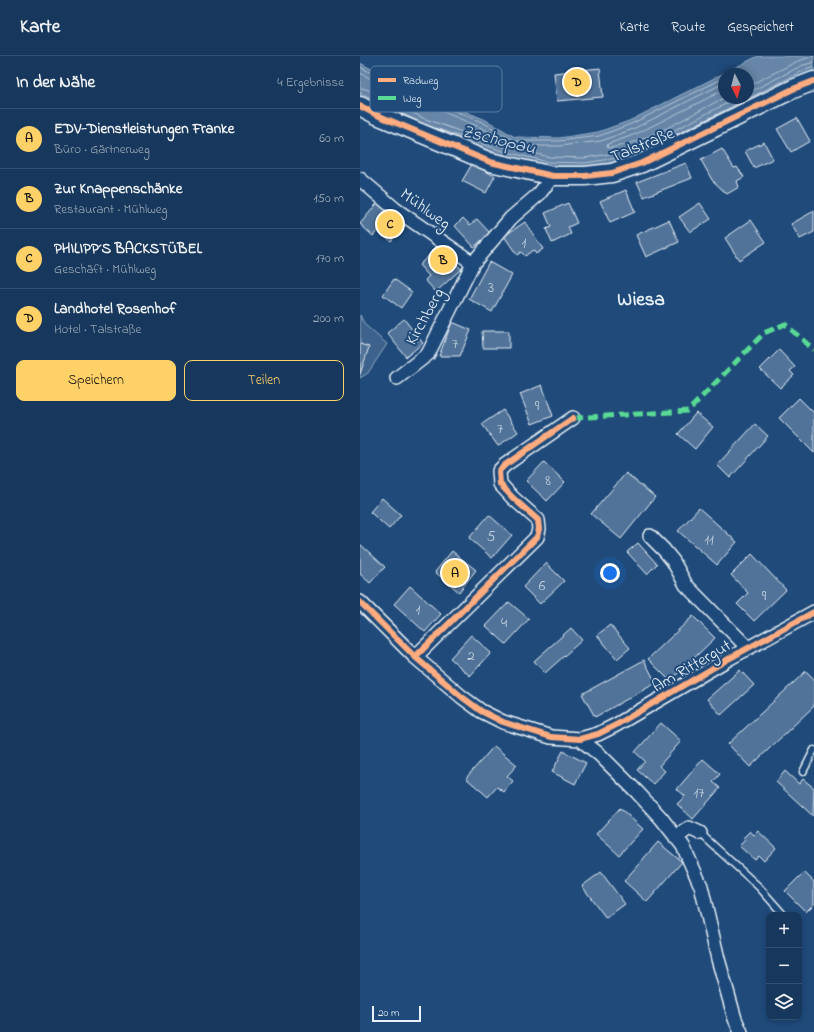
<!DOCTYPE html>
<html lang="de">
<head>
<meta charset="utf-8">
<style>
  :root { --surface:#17385c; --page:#203f62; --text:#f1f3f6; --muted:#9eacbb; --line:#365272; --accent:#ffd166 }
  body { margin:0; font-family:"Indie Flower",sans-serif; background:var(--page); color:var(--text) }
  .controls { position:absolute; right:12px; bottom:12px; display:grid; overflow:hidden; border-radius:8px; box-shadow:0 2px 6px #0003 }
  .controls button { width:36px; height:36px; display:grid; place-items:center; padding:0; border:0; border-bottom:1px solid var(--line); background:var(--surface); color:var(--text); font:20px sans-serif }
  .compass { position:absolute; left:358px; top:12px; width:36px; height:36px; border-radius:50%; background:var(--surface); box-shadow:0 2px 6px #0003; rotate:174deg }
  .scale { position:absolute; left:12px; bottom:10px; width:49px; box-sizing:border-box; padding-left:4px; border:2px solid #e8f1f8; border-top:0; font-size:11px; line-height:14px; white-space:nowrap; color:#e8f1f8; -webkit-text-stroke:3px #1f4a7a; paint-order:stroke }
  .you { position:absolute; left:250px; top:517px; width:14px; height:14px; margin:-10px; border:3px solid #fff; border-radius:50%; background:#1a73e8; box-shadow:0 0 0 6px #1a73e833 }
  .badge { display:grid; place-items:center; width:26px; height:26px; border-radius:50%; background:var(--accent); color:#111; font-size:13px; font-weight:700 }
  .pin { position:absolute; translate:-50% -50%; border:2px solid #fff; box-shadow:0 1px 4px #0006 }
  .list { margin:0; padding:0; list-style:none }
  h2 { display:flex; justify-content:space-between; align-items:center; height:52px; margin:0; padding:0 16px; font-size:17px }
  h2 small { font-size:13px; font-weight:400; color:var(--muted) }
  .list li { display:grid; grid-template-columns:26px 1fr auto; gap:12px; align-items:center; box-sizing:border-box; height:60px; padding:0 16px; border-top:1px solid var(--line) }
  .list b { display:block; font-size:15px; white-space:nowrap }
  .list p { margin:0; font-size:13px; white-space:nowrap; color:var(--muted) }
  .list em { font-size:13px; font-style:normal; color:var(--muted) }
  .actions { display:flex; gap:8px; padding:12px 16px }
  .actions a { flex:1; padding:9px 0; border:1px solid var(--accent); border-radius:8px; text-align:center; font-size:14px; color:var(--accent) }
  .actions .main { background:var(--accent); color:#111 }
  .icon { flex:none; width:22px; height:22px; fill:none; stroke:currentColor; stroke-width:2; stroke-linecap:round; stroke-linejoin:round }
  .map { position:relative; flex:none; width:454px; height:976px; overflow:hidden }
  header { display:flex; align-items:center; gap:24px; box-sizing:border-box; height:56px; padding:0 20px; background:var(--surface); border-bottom:1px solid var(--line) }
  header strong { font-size:19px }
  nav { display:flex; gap:22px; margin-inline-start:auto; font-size:14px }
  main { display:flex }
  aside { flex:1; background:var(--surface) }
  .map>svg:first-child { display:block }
  .green { fill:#3c628c; stroke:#92aac2 }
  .water { fill:#6685a7; stroke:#9ab0c7; fill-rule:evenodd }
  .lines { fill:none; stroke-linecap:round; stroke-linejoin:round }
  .shore { stroke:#b4c6d8; stroke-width:1 }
  .building { fill:#517399; stroke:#e8f1f8 }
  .lane-casing { stroke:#e8f1f8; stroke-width:9 }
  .street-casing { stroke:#e8f1f8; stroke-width:16 }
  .secondary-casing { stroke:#e8f1f8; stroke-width:21 }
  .lane { stroke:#1f4a7a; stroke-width:6 }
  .street { stroke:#1f4a7a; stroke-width:13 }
  .secondary { stroke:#1f4a7a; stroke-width:18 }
  .quiet { stroke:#5adb95; stroke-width:5; stroke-dasharray:10 5; stroke-linecap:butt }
  .cycleway-casing { stroke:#1f4a7a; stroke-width:8 }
  .cycleway { stroke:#ffac80; stroke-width:6 }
  .labels { text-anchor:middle; stroke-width:4; stroke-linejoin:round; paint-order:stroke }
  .number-label { font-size:15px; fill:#c2d2e0 }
  .street-label { font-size:17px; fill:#e8f1f8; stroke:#1f4a7a }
  .water-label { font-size:18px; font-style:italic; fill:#d4e1ec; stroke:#1f4a7a }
  .quarter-label { font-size:19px; font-weight:bold; fill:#e8f1f8; stroke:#1f4a7a }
  .key { fill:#1f4a7a; stroke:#5b7ca0; stroke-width:1 }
  .key-label { font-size:11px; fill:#e8f1f8 }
</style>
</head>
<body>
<header>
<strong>Karte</strong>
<nav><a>Karte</a><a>Route</a><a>Gespeichert</a></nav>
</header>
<main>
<aside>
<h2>In der Nähe<small>4 Ergebnisse</small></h2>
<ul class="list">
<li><span class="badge">A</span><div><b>EDV-Dienstleistungen Franke</b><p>Büro · Gärtnerweg</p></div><em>60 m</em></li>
<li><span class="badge">B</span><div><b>Zur Knappenschänke</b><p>Restaurant · Mühlweg</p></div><em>150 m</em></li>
<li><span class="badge">C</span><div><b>PHILIPP´S BACKSTÜBEL</b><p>Geschäft · Mühlweg</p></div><em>170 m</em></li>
<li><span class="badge">D</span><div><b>Landhotel Rosenhof</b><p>Hotel · Talstraße</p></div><em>200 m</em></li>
</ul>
<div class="actions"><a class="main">Speichern</a><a>Teilen</a></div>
</aside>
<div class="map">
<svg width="454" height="976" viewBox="0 0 454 976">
  <rect width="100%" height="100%" fill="#1f4a7a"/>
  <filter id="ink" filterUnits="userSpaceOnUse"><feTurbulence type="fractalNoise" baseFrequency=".025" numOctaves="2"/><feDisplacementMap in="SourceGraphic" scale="8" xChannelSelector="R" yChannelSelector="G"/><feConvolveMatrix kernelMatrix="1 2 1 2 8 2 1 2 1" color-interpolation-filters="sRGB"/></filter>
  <g filter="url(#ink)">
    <!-- green -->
    <path class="green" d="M0,259L5,269L27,288L8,317L0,322Z"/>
    <!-- water -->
    <path class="water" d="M398,0H454V14L270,104L225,111L188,110L142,99L60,71L0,40V7L42,29L126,64L155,81L199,82L238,76L269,65ZM364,18H388V42H364Z"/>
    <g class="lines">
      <!-- shore -->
      <path class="shore" d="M0,11L40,32L124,67L155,85H199L239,80L271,68L364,22
        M0,17L38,37L122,72L148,87L149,90L147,91H144L63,62L6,33L0,32
        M364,27L273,73L241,85L199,90H160L158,93L189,101L224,102L268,95L305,79L377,42
        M388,30L438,5L453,0
        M364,34L276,78L248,88L247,91L249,92C290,86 327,60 364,42
        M0,37L3,38L59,66
        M388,37L441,10L454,6
        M66,69L143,95L188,106L225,107L270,100L307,83L443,15L454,11"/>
    </g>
    <!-- building -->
    <path class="building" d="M240,12L243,41L197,45L194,17Z
      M437,62L450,85L431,96L417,73Z
      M404,86L413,103L394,112L385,95Z
      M362,93L374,112L377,111L384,121L377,125L379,131L367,138L352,124L341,104Z
      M326,107L332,122L284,141L277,126Z
      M112,108L135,120L126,137L102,125Z
      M266,134L275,156L250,167L240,145Z
      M19,145L46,168L31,185L18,174L13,180L0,168Z
      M208,147L217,167L208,171L211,178L192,187L186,173L191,171L185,157Z
      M340,147L351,163L330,176L319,161Z
      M454,155V176L440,183L431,168Z
      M103,162L110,169L117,163L130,177L114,191L95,170Z
      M309,164L319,186L286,201L276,179Z
      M391,164L406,186L379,204L365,182Z
      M165,166L183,193L176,198L173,194L165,200L161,196L157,199L144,180Z
      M79,190L101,213L76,236L65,224L69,220L59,209Z
      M129,206L152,219L132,256L109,243Z
      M34,223L52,236L41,252L23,239Z
      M44,263L63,287L46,301L27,277Z
      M92,266L111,274L100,300H79Z
      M122,275H149V292H123Z
      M0,288L9,291L0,318Z
      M419,294L435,311L430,315L434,319L420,332L400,313Z
      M182,329L193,360L172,368L160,338Z
      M439,342L454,357V397L419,362Z
      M143,354L158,376L138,390L122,368Z
      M336,357L353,371L335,393L318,378Z
      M395,368L408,380L370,422L357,409Z
      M184,406L205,426L187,445L166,425Z
      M266,417L295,441L261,483L231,458Z
      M22,442L41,459L29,473L10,456Z
      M339,452L377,486L357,509L318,475Z
      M129,459L152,479L132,502L109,482Z
      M278,487L297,508L287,518L267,496Z
      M0,488L25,511L10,527L0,518Z
      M92,495L116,514L99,536L75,516Z
      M392,498L426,534L394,565L377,548L388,537L371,519Z
      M186,507L204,525L180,548L163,531Z
      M50,530L81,558L65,576L34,548Z
      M149,546L169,563L146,588L126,570Z
      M333,560L355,582L310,625L288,603Z
      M250,569L270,592L257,603L237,579Z
      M211,572L222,584L185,617L174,605Z
      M111,579L131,597L110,620L90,602Z
      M284,604L296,627L235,661L222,638Z
      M380,614L394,629L361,659L347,643Z
      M446,615L454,623V650L390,711L368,688Z
      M301,667L321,685L299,710L305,715L293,728L277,714L285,705L275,696Z
      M134,690L157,709L147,720L153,725L144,736L137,731L128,741L106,722Z
      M203,695L226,707L215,728L192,716Z
      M343,703L360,718L353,726L360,732L333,763L317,748L325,740L317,733Z
      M425,715L439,728L443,723L454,732L453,760L416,726Z
      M260,752L283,773L259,799L236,778Z
      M390,775L394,779L398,775L416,792L404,805L399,800L395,804L379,790L385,784L383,782Z
      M298,786L322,806L287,846L264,825Z
      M241,816L265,848L246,862L222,830Z
      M444,816L454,826V848L446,856L425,835Z"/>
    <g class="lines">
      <!-- lane casing -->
      <g class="lane-casing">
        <path id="lane" d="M443,716L454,694
          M340,777L399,831L422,857"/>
      </g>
      <!-- street casing -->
      <g class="street-casing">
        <path id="street" d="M0,123L35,153L113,207
          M37,322L68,298L113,207L151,162L179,138L193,120
          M290,480L304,494L313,505L326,529L388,592
          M0,546L55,601L102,641L121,655L143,666L191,681L220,683L238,678L256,669L370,602L454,556
          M55,601L177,481L179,473L178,464L153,442L140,428L139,415L145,409L213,362
          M220,683L240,699L277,736L301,762L323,790L341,830L358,903L375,963L381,976
          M316,782L329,772L340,777"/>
      </g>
      <!-- secondary casing -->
      <g class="secondary-casing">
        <path id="secondary" d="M0,50L17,59L130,106L193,120H225L252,117L282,107L433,33L454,25"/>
      </g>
      <!-- lane -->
      <use href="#lane" class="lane"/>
      <!-- street -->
      <use href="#street" class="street"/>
      <!-- secondary -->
      <use href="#secondary" class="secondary"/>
      <!-- quiet -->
      <path class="quiet" d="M213,362L328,355L404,277L425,268L454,294"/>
      <!-- cycleway casing -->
      <g class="cycleway-casing">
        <path id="cycleway" d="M0,50L17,59L130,106L193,120H225L252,117L282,107L433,33L454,25
          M0,546L55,601L102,641L121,655L143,666L191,681L220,683L238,678L256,669L370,602L454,556
          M55,601L177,481L179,473L178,464L153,442L140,428L139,415L145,409L213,362"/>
      </g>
      <!-- cycleway -->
      <use href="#cycleway" class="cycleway"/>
    </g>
  </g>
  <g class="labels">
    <!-- number labels -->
    <g class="number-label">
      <text x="164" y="191">1</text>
      <text x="131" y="236">3</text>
      <text x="95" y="292">7</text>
      <text x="177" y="354">9</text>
      <text x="140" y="377">7</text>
      <text x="188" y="429">8</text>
      <text x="131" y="485">5</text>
      <text x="349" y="488">11</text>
      <text x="182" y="534">6</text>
      <text x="404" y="544">9</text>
      <text x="58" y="558">1</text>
      <text x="144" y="571">4</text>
      <text x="111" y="604">2</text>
      <text x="339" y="741">17</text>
    </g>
    <!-- street labels -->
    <g class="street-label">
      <text transform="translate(282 88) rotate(-22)" y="6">Talstraße</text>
      <text transform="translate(66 152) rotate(36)" y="6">Mühlweg</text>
      <text transform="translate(64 260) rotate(-61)" y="6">Kirchberg</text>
      <text transform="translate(331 609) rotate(-30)" y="6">Am Rittergut</text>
    </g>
    <!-- water labels -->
    <g class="water-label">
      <text transform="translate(139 83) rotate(14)" y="6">Zschopau</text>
    </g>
    <!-- quarter labels -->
    <g class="quarter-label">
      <text x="281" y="249">Wiesa</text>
    </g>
  </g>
  <!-- legend -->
  <rect x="10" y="10" width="132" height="46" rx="6" class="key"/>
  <rect x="18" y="22" width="18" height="4" fill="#ffac80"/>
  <rect x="18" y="40" width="18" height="4" fill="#5adb95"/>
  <g class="key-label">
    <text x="43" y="28">Radweg</text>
    <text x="43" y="46">Weg</text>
  </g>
</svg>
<div class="controls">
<button>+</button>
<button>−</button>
<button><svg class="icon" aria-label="layers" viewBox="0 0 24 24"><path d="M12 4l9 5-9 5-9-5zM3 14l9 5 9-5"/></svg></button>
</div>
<svg class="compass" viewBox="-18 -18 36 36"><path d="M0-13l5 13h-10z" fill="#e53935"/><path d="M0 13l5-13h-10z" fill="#9eacbb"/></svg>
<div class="scale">20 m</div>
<div class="you"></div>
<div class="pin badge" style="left:95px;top:517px">A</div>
<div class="pin badge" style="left:83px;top:204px">B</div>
<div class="pin badge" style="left:30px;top:168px">C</div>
<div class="pin badge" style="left:217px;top:26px">D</div>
</div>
</main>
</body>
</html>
